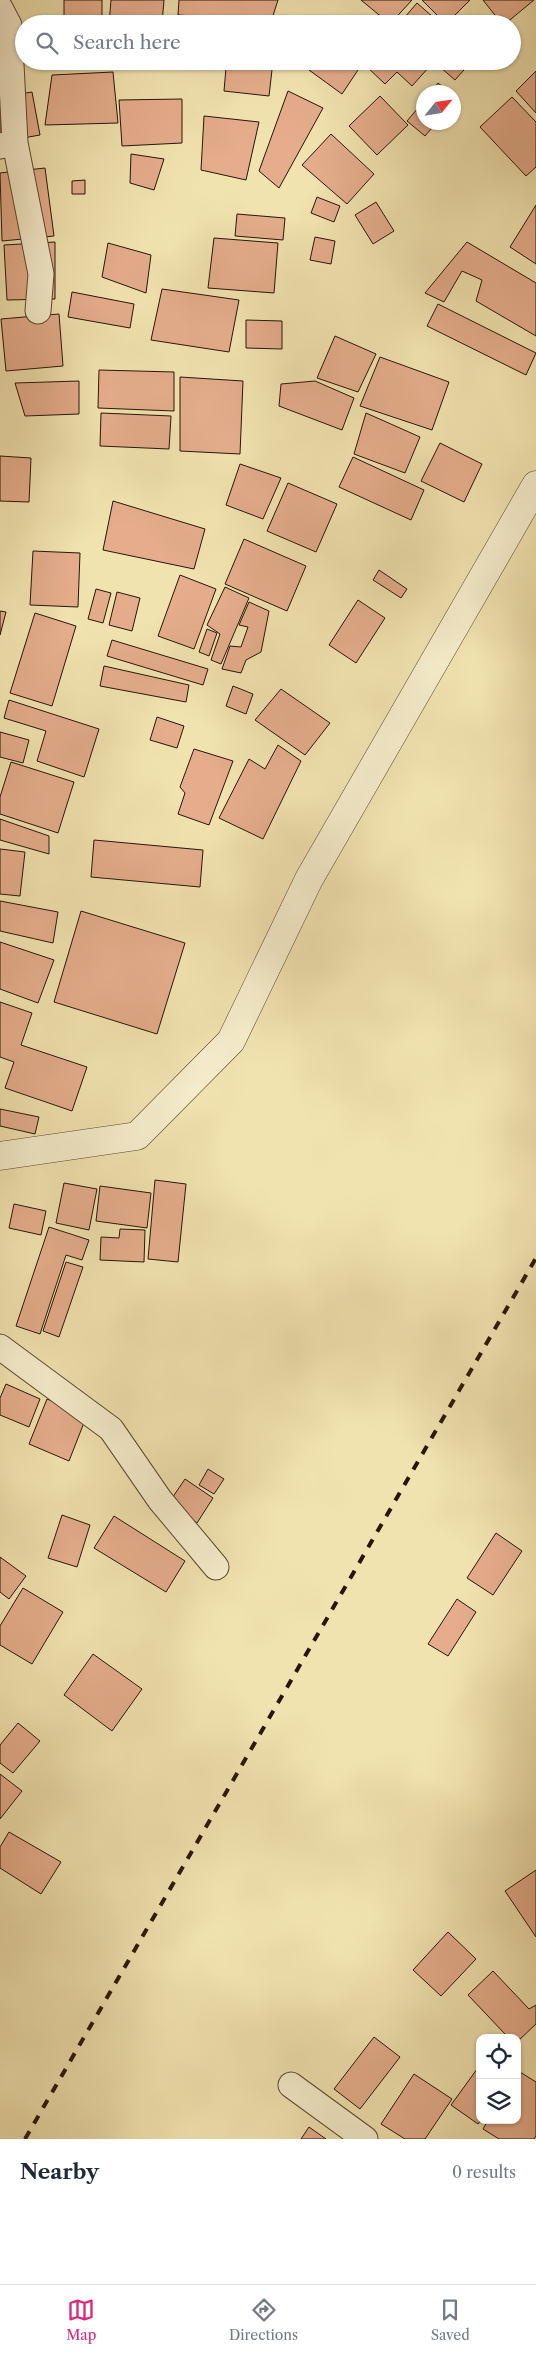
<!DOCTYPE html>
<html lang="en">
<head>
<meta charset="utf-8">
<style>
  :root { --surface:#fff; --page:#f2f2f3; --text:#1f2937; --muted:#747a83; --line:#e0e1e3; --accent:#db2777 }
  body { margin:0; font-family:"Libre Caslon Text",serif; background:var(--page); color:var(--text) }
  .controls { position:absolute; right:15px; bottom:15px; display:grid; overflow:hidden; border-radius:10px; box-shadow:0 1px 4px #0004 }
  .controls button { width:45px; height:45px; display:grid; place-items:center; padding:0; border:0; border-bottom:1px solid var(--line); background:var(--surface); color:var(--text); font:25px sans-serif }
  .compass { position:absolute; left:416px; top:85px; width:45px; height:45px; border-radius:50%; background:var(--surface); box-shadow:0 1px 4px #0004; rotate:60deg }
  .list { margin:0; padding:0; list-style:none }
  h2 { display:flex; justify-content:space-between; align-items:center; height:65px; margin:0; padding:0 20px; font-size:21px }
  h2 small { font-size:16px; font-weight:400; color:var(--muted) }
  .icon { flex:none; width:28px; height:28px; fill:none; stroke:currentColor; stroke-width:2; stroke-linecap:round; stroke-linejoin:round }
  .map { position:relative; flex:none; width:536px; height:2139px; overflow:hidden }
  .search { position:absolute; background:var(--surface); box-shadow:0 1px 4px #0004; left:15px; right:15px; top:15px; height:55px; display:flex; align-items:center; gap:12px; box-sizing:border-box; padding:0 18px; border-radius:28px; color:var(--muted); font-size:19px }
  .sheet { height:145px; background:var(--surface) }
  nav { display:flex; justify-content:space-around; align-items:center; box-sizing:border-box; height:70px; border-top:1px solid var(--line); background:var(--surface); font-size:14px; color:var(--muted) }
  nav a { display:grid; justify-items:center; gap:2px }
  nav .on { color:var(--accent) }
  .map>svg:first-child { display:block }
  .building { fill:#e5ad8c; stroke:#271604 }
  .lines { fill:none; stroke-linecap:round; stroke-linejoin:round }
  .minor-casing { stroke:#5a492f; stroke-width:27 }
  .tertiary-casing { stroke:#5a492f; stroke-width:29 }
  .minor { stroke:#f6edcc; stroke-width:25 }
  .tertiary { stroke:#f6edcc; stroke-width:28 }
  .rail { stroke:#271604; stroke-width:4; stroke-dasharray:9 9; stroke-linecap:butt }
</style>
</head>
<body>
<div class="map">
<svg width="536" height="2139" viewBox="0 0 536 2139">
  <rect width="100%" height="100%" fill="#f1e3b0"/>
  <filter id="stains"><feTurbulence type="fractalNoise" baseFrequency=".004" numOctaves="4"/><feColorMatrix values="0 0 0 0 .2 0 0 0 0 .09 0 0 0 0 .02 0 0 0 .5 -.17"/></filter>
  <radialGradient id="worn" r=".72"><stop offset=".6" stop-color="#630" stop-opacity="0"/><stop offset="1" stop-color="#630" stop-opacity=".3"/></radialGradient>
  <!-- building -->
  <path class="building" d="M64,0H102V24H64Z
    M111,0H164L162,24H109Z
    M179,0H278L271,22L178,15Z
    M361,0H412L390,24Z
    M422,0H470L446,24Z
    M483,0H534L505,24H502Z
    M417,3L441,24H399Z
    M209,61H273L269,96L224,91L226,68L208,67Z
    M315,61H358L362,64L342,94L309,70Z
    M370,61H425L430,66L412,86L397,72L385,84L366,66Z
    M433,61H472L455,80Z
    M536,71V113L516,91Z
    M113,72L118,123L45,125L52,75Z
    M438,83L449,92H431Z
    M288,91L323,108L279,188L259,171Z
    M32,92L40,135L0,142V97Z
    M380,96L408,125L377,155L349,126Z
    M512,97L536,122V167L526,176L480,127Z
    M182,99V143L122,146L119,100Z
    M424,101V122H437L425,136L407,121Z
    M204,116L259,122L246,180L201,170Z
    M331,134L374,174L347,204L302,165Z
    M131,154L164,159L154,190L130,183Z
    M45,168L54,236L2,241L0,173Z
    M85,180V194H72V181Z
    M317,197L340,206L334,222L311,213Z
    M376,202L394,231L373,244L355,215Z
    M536,205V264L510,247Z
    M237,214L285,218L283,240L235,236Z
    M315,237L335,241L331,264L310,260Z
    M214,238L278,243L274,293L208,288Z
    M55,242V299L7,300L4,245Z
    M467,242L536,283V336L476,301L482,280L462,271L444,302L425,293Z
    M108,243L151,255L146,293L102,277Z
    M162,289L239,300L229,352L151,340Z
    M72,292L134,304L130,328L68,317Z
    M438,304L536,353L526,375L427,326Z
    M59,314L63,366L6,371L1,319Z
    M246,320L282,321V349L246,348Z
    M335,336L376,354L358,392L317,378Z
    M380,357L449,382L432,430L360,406Z
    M99,370L174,372V411L98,408Z
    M180,377L243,381L240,454L180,451Z
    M79,381V414L25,416L15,383Z
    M315,381L354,398L342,430L279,406L281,384Z
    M101,413L171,416L169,449L100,446Z
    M366,413L420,437L405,473L354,454Z
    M440,443L482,464L464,502L421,481Z
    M0,456L31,458L29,502L0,501Z
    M353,457L424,490L411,520L339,487Z
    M240,464L281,478L263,519L226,505Z
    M288,483L337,504L316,552L267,531Z
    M113,501L205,529L194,569L103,550Z
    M244,539L306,566L287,611L225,584Z
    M33,551L80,553L78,607L30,605Z
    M379,570L407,589L401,598L373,580Z
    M180,575L216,589L194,649L158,636Z
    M225,587L249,598L221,664L211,660L220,634L207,625Z
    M96,589L111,593L103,623L88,619Z
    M117,592L140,598L132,631L109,625Z
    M358,600L385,618L356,663L329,645Z
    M249,602L269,611L261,652L246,660L241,673L222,669L230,646L241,647L248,627L239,625Z
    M0,611L6,612L0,635Z
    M35,613L76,626L52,706L10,693Z
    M207,629L217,633L209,656L199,652Z
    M112,640L208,669L203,685L107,656Z
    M104,666L189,685L186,702L100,686Z
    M233,686L253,694L246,714L226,706Z
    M281,689L330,723L305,755L255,720Z
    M9,700L99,729L84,777L37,761L46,731L4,718Z
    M157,717L184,726L177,748L150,740Z
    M0,732L29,740L23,763L0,757Z
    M278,745L301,761L263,839L219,818L249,759L265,769Z
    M194,749L233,761L209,825L178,814L185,793L180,787Z
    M11,762L74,782L58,833L0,814V797Z
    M0,819L49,836V854L0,840Z
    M94,840L203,850L200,887L91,877Z
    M0,849L25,852L20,896L0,894Z
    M0,901L58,912L53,943L0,931Z
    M81,911L185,943L157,1034L54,1002Z
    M0,942L54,960L38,1003L0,989Z
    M0,1002L32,1013L21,1045L87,1067L72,1111L5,1088L14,1062L0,1057Z
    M0,1109L39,1117L35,1134L0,1126Z
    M155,1180L186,1184L178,1262L148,1259Z
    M64,1183L97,1189L89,1230L56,1223Z
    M100,1186L151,1193L147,1228L96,1221Z
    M14,1204L46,1211L41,1235L9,1228Z
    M49,1227L89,1240L82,1260L66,1255L40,1334L16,1326Z
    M120,1229L145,1230L144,1262L100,1260L101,1237L119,1238Z
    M66,1262L83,1267L59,1337L43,1331Z
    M6,1384L40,1399L29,1427L0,1415V1398Z
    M47,1399L87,1415L69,1461L29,1444Z
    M208,1469L224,1479L214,1494L199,1485Z
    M185,1479L213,1498L197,1523L168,1504Z
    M62,1515L90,1525L77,1567L48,1558Z
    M114,1516L185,1561L166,1592L94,1548Z
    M496,1533L522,1551L493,1595L467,1578Z
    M0,1557L26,1576L9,1599L0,1592Z
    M23,1588L63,1612L32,1664L0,1645V1626Z
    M457,1599L476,1612L448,1656L428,1644Z
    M93,1654L142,1689L112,1731L64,1695Z
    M18,1723L40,1741L13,1773L0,1763V1745Z
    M0,1774L22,1791L0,1819Z
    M9,1832L61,1862L41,1894L0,1868V1847Z
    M536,1870V1937L505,1891Z
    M448,1932L476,1959L441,1996L413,1970Z
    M493,1971L529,2009L536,2005V2024L517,2042V2038H501L505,2034L468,1995Z
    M374,2037L400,2057L360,2109L334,2089Z
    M480,2065L481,2120L478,2124L451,2105Z
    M520,2072L536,2082V2136L534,2139H499L483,2129L488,2120H517V2077Z
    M414,2074L452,2099L425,2139H405L381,2124Z
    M309,2127L326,2139H301Z"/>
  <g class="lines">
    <!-- minor casing -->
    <g class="minor-casing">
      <path id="minor" d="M0,8L9,25L15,143L0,146
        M15,143L41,274L38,311
        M0,1347L111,1429L160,1500L216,1567
        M291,2085L365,2139"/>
    </g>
    <!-- tertiary casing -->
    <g class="tertiary-casing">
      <path id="tertiary" d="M0,1156L137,1136L231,1041L309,879L536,485"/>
    </g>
    <!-- minor -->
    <use href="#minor" class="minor"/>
    <!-- tertiary -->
    <use href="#tertiary" class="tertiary"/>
    <!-- rail -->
    <path class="rail" d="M25,2139L536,1258"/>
  </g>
  <rect width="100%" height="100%" filter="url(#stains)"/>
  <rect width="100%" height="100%" fill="url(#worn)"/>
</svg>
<div class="controls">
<button><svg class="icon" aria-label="locate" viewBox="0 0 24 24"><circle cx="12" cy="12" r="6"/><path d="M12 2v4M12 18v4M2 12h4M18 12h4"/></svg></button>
<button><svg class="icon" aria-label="layers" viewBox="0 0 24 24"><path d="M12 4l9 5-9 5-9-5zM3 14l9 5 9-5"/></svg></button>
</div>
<svg class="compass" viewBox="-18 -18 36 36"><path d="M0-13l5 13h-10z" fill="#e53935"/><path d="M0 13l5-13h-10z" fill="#747a83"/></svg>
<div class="search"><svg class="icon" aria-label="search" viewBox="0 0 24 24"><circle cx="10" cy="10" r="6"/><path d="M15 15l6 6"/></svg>Search here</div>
</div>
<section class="sheet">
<h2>Nearby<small>0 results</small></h2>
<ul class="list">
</ul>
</section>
<nav>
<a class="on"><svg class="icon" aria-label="map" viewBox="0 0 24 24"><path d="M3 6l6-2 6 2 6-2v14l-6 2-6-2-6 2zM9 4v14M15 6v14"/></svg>Map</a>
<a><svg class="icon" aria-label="directions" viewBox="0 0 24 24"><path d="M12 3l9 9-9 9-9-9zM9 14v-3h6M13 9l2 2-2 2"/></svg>Directions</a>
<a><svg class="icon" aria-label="saved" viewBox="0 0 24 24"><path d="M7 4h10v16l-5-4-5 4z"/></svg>Saved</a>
</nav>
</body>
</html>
